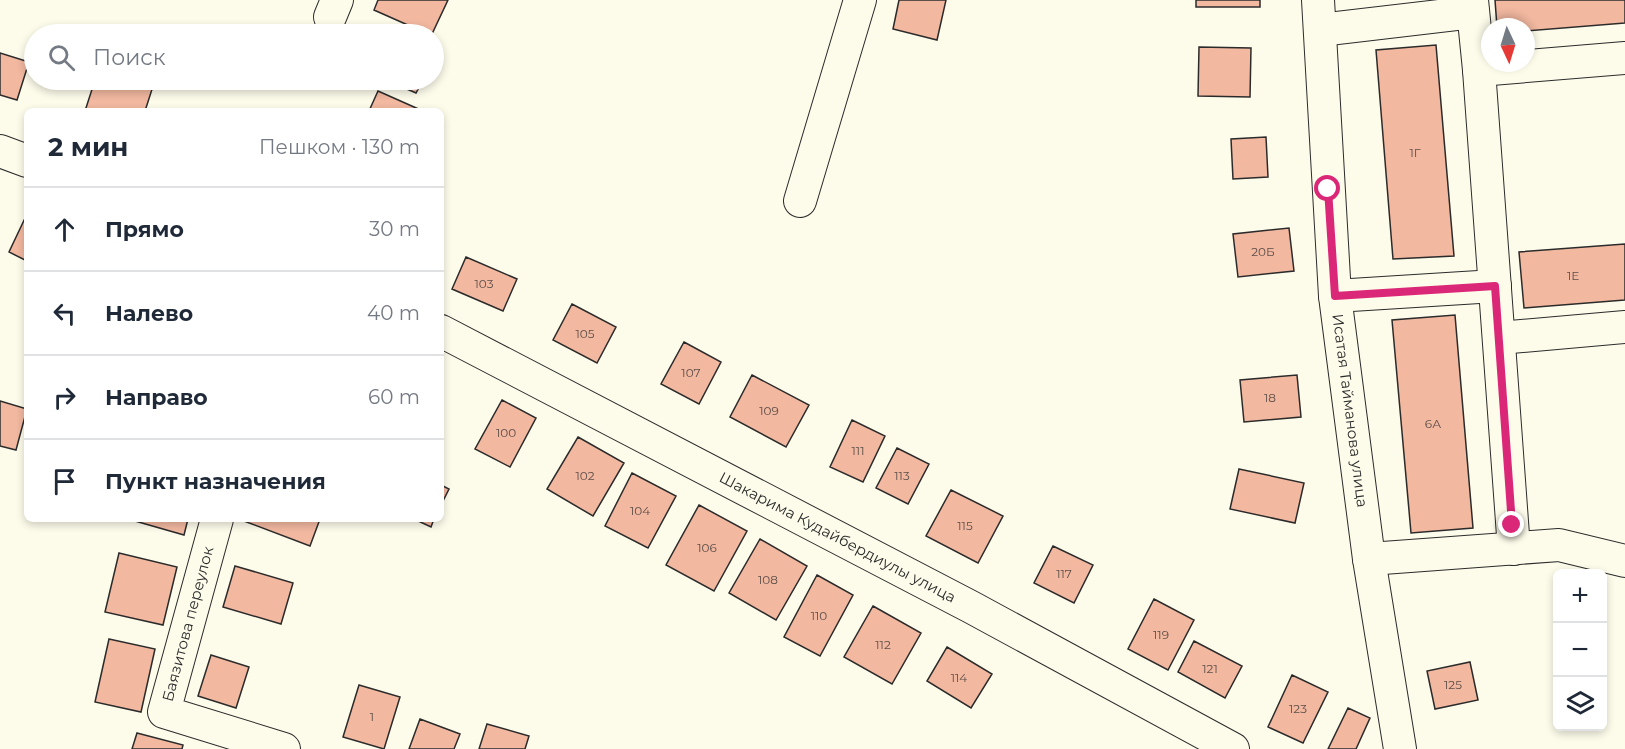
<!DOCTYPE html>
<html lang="ru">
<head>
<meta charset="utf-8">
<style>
  :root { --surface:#fff; --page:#f6f6f7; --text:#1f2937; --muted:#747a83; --line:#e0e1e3 }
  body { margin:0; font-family:Montserrat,sans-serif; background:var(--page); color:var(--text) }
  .controls { position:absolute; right:18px; bottom:18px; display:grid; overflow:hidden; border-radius:9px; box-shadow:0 3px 9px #0003 }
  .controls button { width:54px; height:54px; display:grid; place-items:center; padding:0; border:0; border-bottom:2px solid var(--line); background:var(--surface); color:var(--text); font:30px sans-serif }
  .compass { position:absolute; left:1481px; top:18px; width:54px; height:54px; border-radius:50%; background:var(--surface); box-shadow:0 3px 9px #0003; rotate:176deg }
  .stop { position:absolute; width:18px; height:18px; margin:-14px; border:4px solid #db2777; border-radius:50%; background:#fff }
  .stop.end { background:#db2777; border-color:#fff; box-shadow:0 2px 6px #0008 }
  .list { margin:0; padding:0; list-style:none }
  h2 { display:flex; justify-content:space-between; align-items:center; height:78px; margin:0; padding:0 24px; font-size:26px }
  h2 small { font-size:20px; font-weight:400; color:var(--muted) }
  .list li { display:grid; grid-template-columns:39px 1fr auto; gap:18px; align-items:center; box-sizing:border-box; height:84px; padding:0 24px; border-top:2px solid var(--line) }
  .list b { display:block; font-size:22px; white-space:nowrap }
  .list em { font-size:20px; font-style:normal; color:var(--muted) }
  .icon { flex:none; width:33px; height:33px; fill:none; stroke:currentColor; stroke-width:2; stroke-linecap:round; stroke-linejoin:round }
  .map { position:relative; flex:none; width:1625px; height:749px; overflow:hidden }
  .search { position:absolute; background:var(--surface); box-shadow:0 3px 9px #0003; left:24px; top:24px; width:420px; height:66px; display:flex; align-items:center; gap:15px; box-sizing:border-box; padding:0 21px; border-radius:33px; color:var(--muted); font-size:22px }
  .panel { position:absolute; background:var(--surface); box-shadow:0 3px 9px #0003; left:24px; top:108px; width:420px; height:414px; border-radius:9px }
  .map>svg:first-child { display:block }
  .building { fill:#f2b8a0; stroke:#2b2b2b; stroke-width:1.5 }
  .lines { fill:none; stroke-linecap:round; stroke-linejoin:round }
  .minor-casing { stroke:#2b2b2b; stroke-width:34 }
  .minor { stroke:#fdfbea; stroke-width:32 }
  .route { stroke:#db2777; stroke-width:8 }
  .labels { text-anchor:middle; stroke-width:4.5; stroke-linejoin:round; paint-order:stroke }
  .number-label { font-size:12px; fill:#5d4e48 }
  .street-label { font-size:15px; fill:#2b2b2b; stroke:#fdfbea }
</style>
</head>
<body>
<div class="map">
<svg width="1625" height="749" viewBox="0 0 1625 749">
  <rect width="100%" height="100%" fill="#fdfbea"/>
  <!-- building -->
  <path class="building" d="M378,0H448L432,34H428L374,10Z
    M899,0H946L937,40L893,29Z
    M1196,0H1260V7H1196Z
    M1495,0H1625V23L1526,31V27H1497Z
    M1436,45L1454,256L1393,259L1376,50Z
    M1199,47L1251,48L1250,97L1198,96Z
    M0,53L29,62L17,100L0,95Z
    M95,80H155L145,111H85Z
    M386,80H423L416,93Z
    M378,91L423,111H369Z
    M1266,137L1268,177L1233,179L1231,139Z
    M27,214V261L9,252Z
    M1289,228L1294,271L1238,277L1233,234Z
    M1625,244V300L1524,308L1519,252Z
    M466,257L517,279L503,311L452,289Z
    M572,304L616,327L597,363L553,340Z
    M1455,315L1473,528L1411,533L1392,320Z
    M684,342L721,362L699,404L661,384Z
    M752,375L809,405L786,447L730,417Z
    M1297,375L1301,417L1244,422L1240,380Z
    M502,400L536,418L510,467L475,449Z
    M0,401L27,409L16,450L0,446Z
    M852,420L885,436L863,482L830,467Z
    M578,437L624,463L593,516L547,489Z
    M897,448L929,464L908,504L876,488Z
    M1239,469L1304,483L1295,523L1230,509Z
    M632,473L676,496L648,548L605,526Z
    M441,485L449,489L441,505Z
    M951,490L1003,516L978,563L926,536Z
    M699,505L747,531L714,591L666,565Z
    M128,519H188L184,535Z
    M245,519H320L310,546L244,521Z
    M414,519H434L431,527Z
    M760,539L807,566L776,620L729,593Z
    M1053,546L1093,565L1074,603L1034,583Z
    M119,553L177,567L163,625L105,612Z
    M235,566L293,583L281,624L223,607Z
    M817,575L853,595L820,656L784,637Z
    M1154,599L1194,620L1168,670L1128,649Z
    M873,606L921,633L892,684L844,657Z
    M109,639L155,649L141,712L95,702Z
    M1194,641L1242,666L1225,698L1178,672Z
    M947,647L992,674L971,708L927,681Z
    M211,655L249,667L236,708L198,696Z
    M1470,662L1478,700L1435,709L1427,671Z
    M1292,675L1328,692L1303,743L1268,727Z
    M359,685L400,697L384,749L343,737Z
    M1348,708L1370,718L1356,749H1328Z
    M420,719L460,734L454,749H409Z
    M487,724L529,736L525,749H479Z
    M137,733L183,745L182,749H132Z"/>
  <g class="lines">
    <!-- minor casing -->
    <g class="minor-casing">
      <g id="minor">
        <path id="s1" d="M1318,0L1335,296L1369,559L1400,749"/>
        <path d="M1472,0L1479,70L1514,549"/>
        <path d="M330,17L337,0"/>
        <path d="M1320,30L1473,12"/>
        <path d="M1479,70L1625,58"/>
        <path d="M0,151L27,161"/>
        <path d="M800,201L860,0"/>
        <path d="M1335,296L1495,286"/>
        <path id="s2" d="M441,331L971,607L1233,749"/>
        <path d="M1499,338L1625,327"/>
        <path d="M217,519L164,712L284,749"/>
        <path d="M1369,559L1559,545L1625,561"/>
      </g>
    </g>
    <!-- minor -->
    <use href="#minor" class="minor"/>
  </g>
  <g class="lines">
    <!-- route -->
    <path class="route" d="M1328,189L1335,296L1495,286L1512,525"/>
  </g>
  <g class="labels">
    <!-- number labels -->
    <g class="number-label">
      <text x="1415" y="157">1Г</text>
      <text x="1263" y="256">20Б</text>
      <text x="1573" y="280">1Е</text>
      <text x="484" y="288">103</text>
      <text x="585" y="338">105</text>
      <text x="691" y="377">107</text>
      <text x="1270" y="402">18</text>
      <text x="769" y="415">109</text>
      <text x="1433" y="428">6А</text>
      <text x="506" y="437">100</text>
      <text x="858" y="455">111</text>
      <text x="585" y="480">102</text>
      <text x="902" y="480">113</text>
      <text x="640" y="515">104</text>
      <text x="965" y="530">115</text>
      <text x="707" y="552">106</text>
      <text x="1064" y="578">117</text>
      <text x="768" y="584">108</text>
      <text x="819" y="620">110</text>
      <text x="1161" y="639">119</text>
      <text x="883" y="649">112</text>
      <text x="1210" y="673">121</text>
      <text x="959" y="682">114</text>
      <text x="1453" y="689">125</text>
      <text x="1298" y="713">123</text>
      <text x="372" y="721">1</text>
    </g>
    <!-- street labels -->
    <g class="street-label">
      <text dy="5" stroke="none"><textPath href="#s1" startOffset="412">Исатая Тайманова улица</textPath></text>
      <text dy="5" stroke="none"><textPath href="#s2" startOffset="447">Шакарима Кудайбердиулы улица</textPath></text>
      <text transform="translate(188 624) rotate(-75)" y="5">Баязитова переулок</text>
    </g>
  </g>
</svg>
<div class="controls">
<button>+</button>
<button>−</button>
<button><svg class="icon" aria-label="layers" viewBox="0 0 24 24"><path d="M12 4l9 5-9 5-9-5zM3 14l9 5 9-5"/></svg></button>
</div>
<svg class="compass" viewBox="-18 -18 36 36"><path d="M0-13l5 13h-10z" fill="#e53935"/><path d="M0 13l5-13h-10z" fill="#747a83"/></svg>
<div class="stop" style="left:1328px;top:189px"></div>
<div class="stop end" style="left:1512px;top:525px"></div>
<div class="search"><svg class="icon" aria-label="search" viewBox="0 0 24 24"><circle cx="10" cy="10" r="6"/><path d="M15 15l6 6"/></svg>Поиск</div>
<section class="panel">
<h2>2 мин<small>Пешком · 130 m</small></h2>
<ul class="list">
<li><svg class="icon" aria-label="ahead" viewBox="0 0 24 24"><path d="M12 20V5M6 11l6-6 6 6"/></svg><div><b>Прямо</b></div><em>30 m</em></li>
<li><svg class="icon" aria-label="left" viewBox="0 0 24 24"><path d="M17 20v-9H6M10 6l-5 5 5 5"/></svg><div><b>Налево</b></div><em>40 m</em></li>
<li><svg class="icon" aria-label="right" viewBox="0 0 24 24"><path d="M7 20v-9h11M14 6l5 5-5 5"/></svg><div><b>Направо</b></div><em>60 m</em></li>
<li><svg class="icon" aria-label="arrive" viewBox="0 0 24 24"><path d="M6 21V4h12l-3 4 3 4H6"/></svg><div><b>Пункт назначения</b></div></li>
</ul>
</section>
</div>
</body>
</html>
